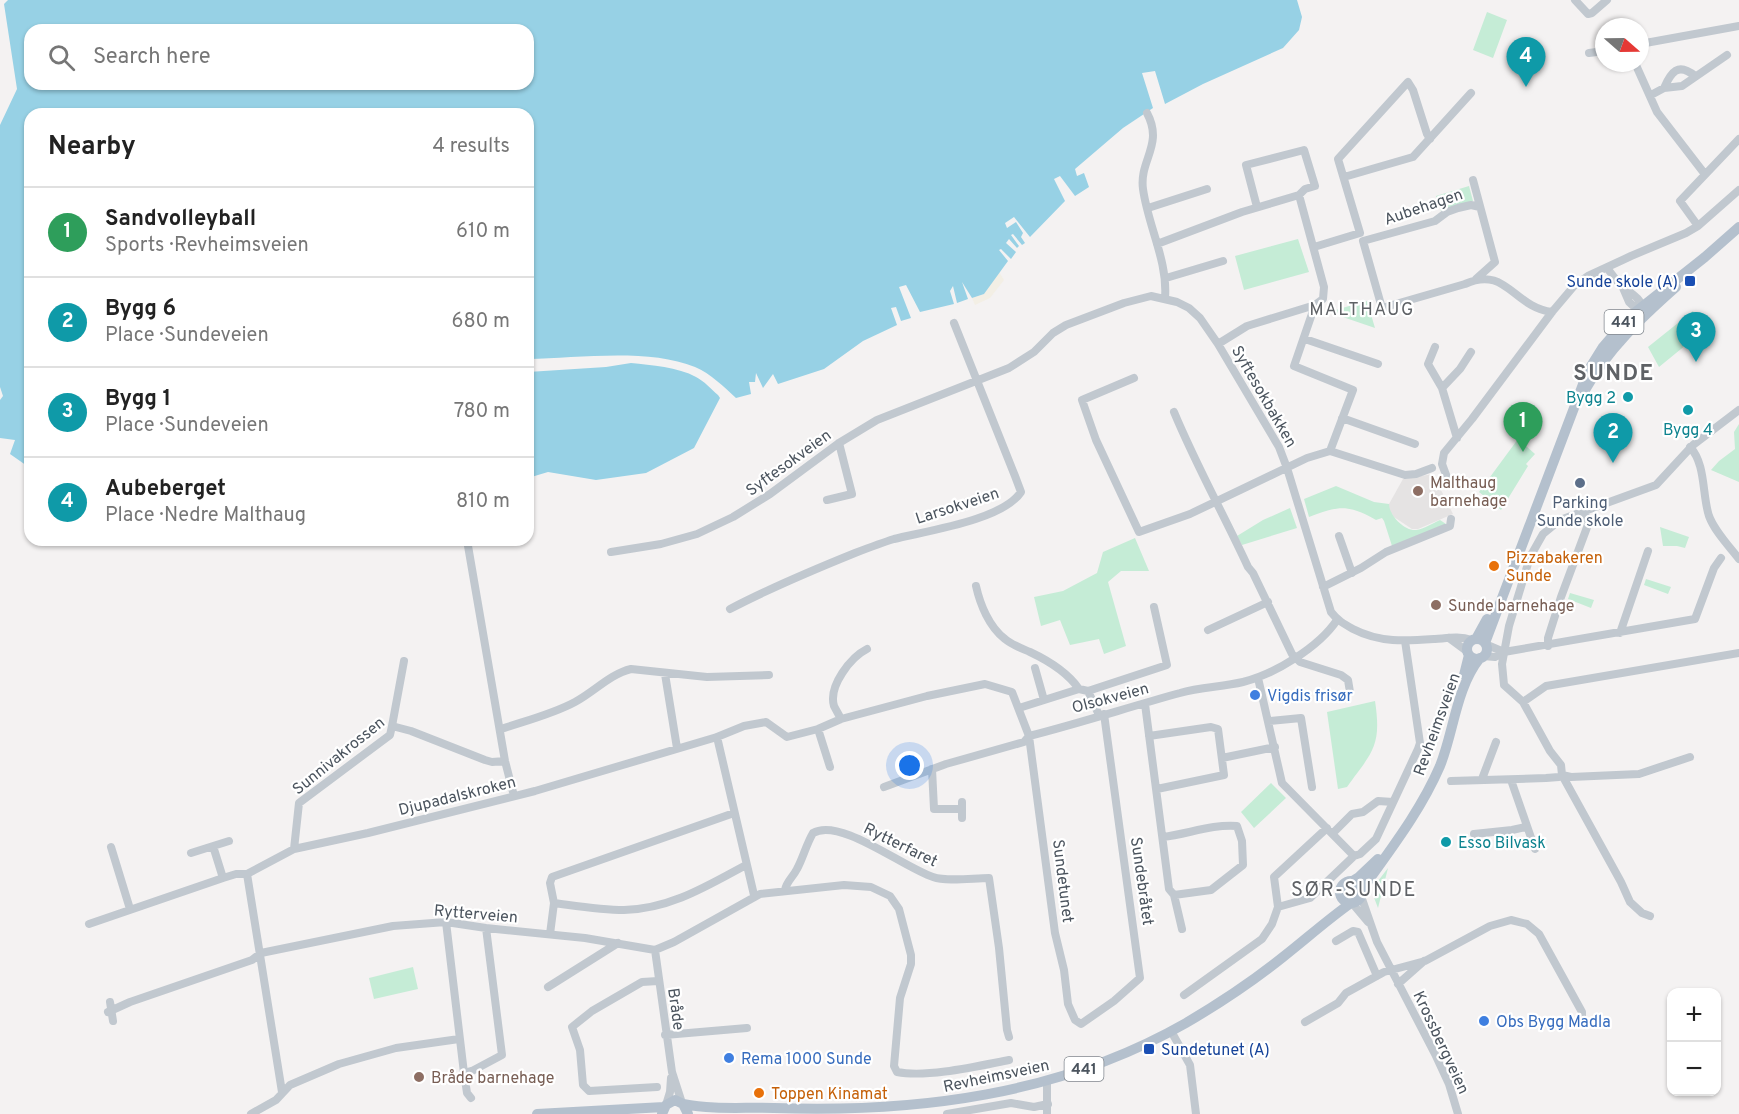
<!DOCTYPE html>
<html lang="en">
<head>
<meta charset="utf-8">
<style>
  :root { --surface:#fff; --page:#f6f6f6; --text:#222; --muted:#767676; --line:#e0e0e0; --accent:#2b6cd5 }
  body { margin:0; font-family:Overpass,sans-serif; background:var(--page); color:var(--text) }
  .controls { position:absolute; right:18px; bottom:18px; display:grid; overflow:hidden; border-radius:12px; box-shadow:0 2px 4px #0004 }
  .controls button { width:54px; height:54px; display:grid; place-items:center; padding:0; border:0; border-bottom:2px solid var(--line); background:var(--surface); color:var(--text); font:30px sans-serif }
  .compass { position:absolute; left:1595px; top:18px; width:54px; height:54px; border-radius:50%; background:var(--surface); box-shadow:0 2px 4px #0004; rotate:110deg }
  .you { position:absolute; left:910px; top:766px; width:21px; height:21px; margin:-15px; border:4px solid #fff; border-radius:50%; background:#1a73e8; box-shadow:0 0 0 9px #1a73e833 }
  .badge { display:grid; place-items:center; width:39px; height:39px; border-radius:50%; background:var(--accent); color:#fff; font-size:20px; font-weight:700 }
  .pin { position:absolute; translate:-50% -50px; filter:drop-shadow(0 2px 3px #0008) }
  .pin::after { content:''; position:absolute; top:32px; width:21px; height:18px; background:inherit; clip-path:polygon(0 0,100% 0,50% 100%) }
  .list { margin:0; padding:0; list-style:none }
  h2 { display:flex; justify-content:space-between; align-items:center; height:78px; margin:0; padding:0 24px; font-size:26px }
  h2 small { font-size:20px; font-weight:400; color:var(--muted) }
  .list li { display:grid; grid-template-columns:39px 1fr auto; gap:18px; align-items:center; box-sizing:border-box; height:90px; padding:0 24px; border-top:2px solid var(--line) }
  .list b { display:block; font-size:22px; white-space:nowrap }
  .list p { margin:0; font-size:20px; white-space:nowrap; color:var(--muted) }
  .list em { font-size:20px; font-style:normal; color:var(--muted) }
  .icon { flex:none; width:33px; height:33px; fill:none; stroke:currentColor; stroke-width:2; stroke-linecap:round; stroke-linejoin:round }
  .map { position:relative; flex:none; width:1739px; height:1114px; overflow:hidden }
  .search { position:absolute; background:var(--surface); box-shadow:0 2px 4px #0004; left:24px; top:24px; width:510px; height:66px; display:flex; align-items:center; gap:15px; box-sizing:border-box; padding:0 21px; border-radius:18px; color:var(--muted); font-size:22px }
  .panel { position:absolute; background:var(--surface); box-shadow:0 2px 4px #0004; left:24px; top:108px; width:510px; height:438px; border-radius:18px }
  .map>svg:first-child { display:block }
  .education { fill:#e5e3e3 }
  .green { fill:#c5ecd6 }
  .sand { fill:#f3efe5 }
  .water { fill:#97d1e5; fill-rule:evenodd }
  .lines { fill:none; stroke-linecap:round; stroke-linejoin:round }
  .minor { stroke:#c1c8cf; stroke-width:8 }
  .major { stroke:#b4c0cd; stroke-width:10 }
  .transit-dot { fill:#1a4fb4; stroke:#fff; stroke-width:2 }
  .culture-dot { fill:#0f9aa8; stroke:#fff; stroke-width:2 }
  .service-dot { fill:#5c6f8a; stroke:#fff; stroke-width:2 }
  .education-dot { fill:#8d6e63; stroke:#fff; stroke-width:2 }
  .food-dot { fill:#e8710a; stroke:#fff; stroke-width:2 }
  .shop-dot { fill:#3f7fe0; stroke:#fff; stroke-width:2 }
  .labels { text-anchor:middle; stroke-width:4.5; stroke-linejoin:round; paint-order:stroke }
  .shield { fill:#fff; stroke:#81878e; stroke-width:1.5 }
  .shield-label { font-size:15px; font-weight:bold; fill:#4b545e }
  .street-label { font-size:16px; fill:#4b545e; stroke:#fff }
  .transit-label { font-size:16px; fill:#164399; stroke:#fff; text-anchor:end }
  .culture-label { font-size:16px; fill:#0d838f; stroke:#fff; text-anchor:end }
  .education-label { font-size:16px; fill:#785e54; stroke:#fff; text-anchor:start }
  .service-label { font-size:16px; fill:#4e5e75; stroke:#fff }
  .food-label { font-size:16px; fill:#c56008; stroke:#fff; text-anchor:start }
  .shop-label { font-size:16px; fill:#366cbe; stroke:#fff; text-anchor:start }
  .neighbourhood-label { font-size:18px; letter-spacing:1.5px; fill:#5f6266; stroke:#fff }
  .quarter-label { font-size:20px; letter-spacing:1.5px; fill:#5f6266; stroke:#fff }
  .district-label { font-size:22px; font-weight:bold; letter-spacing:1.5px; fill:#5f6266; stroke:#fff }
</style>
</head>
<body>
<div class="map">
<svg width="1739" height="1114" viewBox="0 0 1739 1114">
  <rect width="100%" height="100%" fill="#f4f2f2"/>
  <!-- education -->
  <path class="education" d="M1433,474L1453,514L1418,529H1412L1394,517L1389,510V504L1403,479Z"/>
  <!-- green -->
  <path class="green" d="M1487,12L1507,20L1493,58L1473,50Z
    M1469,186L1473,201L1441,211L1436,196Z
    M1298,239L1309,272L1244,290L1235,256Z
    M1367,301L1375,328L1334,314L1335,310Z
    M1693,311L1703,331L1659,367L1648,347Z
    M1739,424V482L1711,470L1719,461L1735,449L1734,432Z
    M1518,439L1535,454L1526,464L1528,466L1501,510L1479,492Z
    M1336,486L1374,502L1389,504C1389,515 1404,531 1416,530C1424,529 1433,523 1440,520L1446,524L1392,546L1384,521L1382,518L1376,520C1347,504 1339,506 1309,517L1304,499Z
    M1290,508L1297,528L1242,545L1237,536L1263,520Z
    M1660,527L1689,537L1685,548L1677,546H1663Z
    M1135,538L1149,571H1121L1108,582L1126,646L1104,654L1099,639L1070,645L1060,620L1041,626L1034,597L1063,591L1097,573L1103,552Z
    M1646,579L1671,587L1668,594L1644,585Z
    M1570,593L1594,600L1591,608L1568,599Z
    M1375,701C1382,747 1372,752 1347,787L1338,789L1327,712Z
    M1271,783L1286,798L1254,828L1241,812Z
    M1388,868L1378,908L1373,895L1378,881Z
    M413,967L418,989L374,999L369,978Z"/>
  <!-- sand -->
  <path class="sand" d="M999,272L1004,280L990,298L975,305L972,298L984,294Z"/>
  <!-- water -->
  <path class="water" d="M8,0H1297L1302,17L1299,30L1283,48L1203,84L1165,104L1155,71L1142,73L1153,108L1123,128L1075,169L1077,176L1084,173L1089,187L1075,196L1060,176L1054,179L1065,201L1030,237L1014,217L1005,223L1007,228L1016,222L1023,233L1021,237L1025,243L1022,245L1013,234L1011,235L1019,246L1017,248L1009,239L1006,243L1016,252L1011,259L1001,249L999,250L1008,261L984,294L972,298L962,282L968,299L957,303L953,286L950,291L954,304L920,312L906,285L899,287L911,318L901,321L896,307L891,308L897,325L863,341L824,369L778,384L773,374L763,388L756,373L755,382H749L751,394L736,398C723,386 711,374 695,367C649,348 578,358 528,359V114H30V468L10,454L15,440L0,438V400L3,396L0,387V125L17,89L4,4ZM30,30H528V84H30Z
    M631,363C651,365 678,367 696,377C704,381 711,389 718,395L720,398L694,448L646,473L596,480L548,472L528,478V372L606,367Z"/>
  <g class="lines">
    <!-- minor -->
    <path class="minor" d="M1575,0L1588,14L1592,13L1607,0
      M1640,44L1739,26
      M1589,53L1604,51
      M1635,63L1657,112L1704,173
      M1664,88C1671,72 1678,62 1695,76
      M1651,95L1664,88L1682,86L1727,55
      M1147,113C1164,145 1139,160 1143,189C1148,226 1168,261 1165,298
      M1344,177L1413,157L1471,93
      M1473,180L1495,262L1476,279
      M1480,207L1471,205L1458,208L1447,212L1435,221L1363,241L1382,308L1465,284C1506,265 1513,307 1552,312
      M1148,208L1207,189
      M1698,226L1680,201L1739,139
      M1157,244L1242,212L1299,195L1305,189L1315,186L1304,150L1246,165L1257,207
      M1314,247L1360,233L1338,159L1408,82L1413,90L1427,134L1430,139
      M1607,268C1612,274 1617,283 1624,288C1632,294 1641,298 1643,310
      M1166,278L1223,261
      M1623,288L1629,302L1641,313
      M1315,305L1294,366L1353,390L1330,451
      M1305,339L1378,364
      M1218,344L1247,326L1315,305L1323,299L1324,287L1299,195
      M1435,347L1428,364L1442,388
      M1134,378L1082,400L1096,440L1139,532L1190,514L1307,458L1330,451L1405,475L1416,474L1432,468
      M1174,412C1196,465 1224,515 1248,567L1253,573L1292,654L1300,662L1341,675L1348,680L1350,692
      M1342,418L1415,444
      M1457,438L1442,388L1460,369L1471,352
      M1690,447C1706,464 1702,495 1709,516C1715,532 1729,546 1739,559
      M1449,483L1442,464L1444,453L1472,419L1552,312L1574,286L1588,276L1631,256L1686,233L1698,226L1739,190
      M827,500L852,494L839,443
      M1339,536L1352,573
      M467,540L505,761L514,796
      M611,552L661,544L697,534L733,517L770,494L839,443L877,420L1009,368L1034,352L1053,333L1066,325L1124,303L1151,296L1177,302L1189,308L1200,318L1218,344L1279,447L1287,468L1331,612C1337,620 1344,624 1353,629C1380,643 1406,641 1435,639C1449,638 1459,636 1472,640
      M976,586C980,604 989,627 1005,639C1012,645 1021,648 1030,652C1047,660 1068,673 1079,689L1088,691L1099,715
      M1323,587L1361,568L1386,552L1450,526L1451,519
      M730,609C770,588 813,570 855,553C868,548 881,543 894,539C926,531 1003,520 1021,492L1015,476L954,323
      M1208,630L1268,602
      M1620,633L1648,551
      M1449,638L1468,652
      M1485,644L1504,652
      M1548,646V638L1561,597L1589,522L1583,511
      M1483,656L1495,657L1504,652L1695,619L1714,568L1721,558
      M1035,668L1044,700
      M665,674L677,748
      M1258,678L1282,783L1354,856
      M1088,691L1167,665L1154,607
      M1523,702L1546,686L1739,653
      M1145,704L1169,889L1174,895L1182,929
      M1019,708L1079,689
      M841,719C839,715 836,710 834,706C828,686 851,657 867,649
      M1269,721L1301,718L1312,787
      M392,726L404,661
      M501,729C525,721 553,714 575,702C594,692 610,674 631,669L707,677L769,675
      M818,729L830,767
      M1149,736L1211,727L1218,729L1224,775L1157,789
      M717,737L754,895
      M1222,758L1275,747
      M932,769L934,809H962
      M1562,775L1621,882L1630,902L1642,913L1650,916
      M1562,775L1571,777L1639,774L1690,757
      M1482,779L1496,742
      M1511,780L1535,849
      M1451,781L1546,778L1559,777L1562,775L1561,765L1550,751L1523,702L1504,685L1502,664L1509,626L1530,557L1543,534L1560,520L1656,485L1693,445L1739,410
      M884,787L946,764L1024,742L1029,736C1080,723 1129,707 1180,693C1200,687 1222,687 1243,682C1275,674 1319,647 1337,620
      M962,802V818
      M734,813L552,877L550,883L554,903C577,906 601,910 624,910C670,909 707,886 746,865
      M1333,833L1352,814L1363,812L1378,801L1393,802
      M1474,834L1512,830L1526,827
      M1163,837C1188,834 1212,824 1237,826L1242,841L1243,865L1211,890L1174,895
      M213,846L223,878
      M111,847L130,909
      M294,849L299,803L390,735L392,726L411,731L485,760L492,762L505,761
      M191,853L229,841
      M247,874L294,849L368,833L535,791L717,737L744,726L766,722L787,737L818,729L841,719L927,696L985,684L1012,692L1029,736L1055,933L1064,970L1068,1004L1075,1020L1081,1024L1114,1001L1140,978L1104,714
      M247,874L282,1092
      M785,890C786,882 793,877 797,869C803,858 806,845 813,833C840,817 904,868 933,877C947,882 973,878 989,878L999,948L1007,1030L1009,1037
      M1361,896L1377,942L1436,1056L1449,1084L1458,1114
      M1352,903L1368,922
      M1278,907L1274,877L1327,828
      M446,922L464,1073L467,1093L471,1098
      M89,924L223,878L236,874H247
      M550,934L554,903
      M1336,941L1353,931L1358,932L1377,976
      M655,950L674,942L760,894L844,885L871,887L890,896L899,909L911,955V964L900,998L894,1066L897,1072C927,1078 978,1066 1009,1060
      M655,950L672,1072L682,1103
      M1398,984L1424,961
      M548,987L618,943
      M1184,995L1262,939L1272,924L1278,907L1310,898L1354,856L1360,854L1376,839L1418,749L1420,743L1405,641
      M110,1002L113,1021
      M108,1012L130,1002L252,960L261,953L393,926L446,922L486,928L585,938L655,950
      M1305,1022L1338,1003L1346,993L1384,972L1425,961L1490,926L1511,920L1527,924L1539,934L1582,1012V1022
      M1171,1031L1190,1065L1196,1114
      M665,1035L747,1028
      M464,1073L472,1071L502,1055L486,928
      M657,1087L589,1091L583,1085L580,1050L572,1027L592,1011L642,982L658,981
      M666,1105L670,1092L671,1078
      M251,1114L276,1100L290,1085L339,1064L396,1048L459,1039
      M947,1114L1011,1103L1034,1107L1048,1104
      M1047,1114V1081"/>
    <!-- major -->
    <path class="major" d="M1585,390C1608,349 1641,318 1676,287
      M1476,639L1487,619
      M1467 649a10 10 0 1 1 20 0a10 10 0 1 1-20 0Z
      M1485,643L1588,371L1603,347L1628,318L1705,257L1739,227
      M1464,675L1469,655
      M1340 892a11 11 0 1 1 22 0a11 11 0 1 1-22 0Z
      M1351,882L1359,877L1378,859
      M1361,891C1390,850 1420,812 1440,766C1454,731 1456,688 1480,658
      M683,1104C714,1110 743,1107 774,1108C917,1113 1060,1095 1186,1023C1220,1003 1253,981 1283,957C1306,939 1327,920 1351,903
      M537,1114L664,1107
      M662,1114L666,1105L675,1100L683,1104L688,1114"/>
  </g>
  <!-- markers -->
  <g class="transit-dot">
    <rect x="1684" y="275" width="12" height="12" rx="3"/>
    <rect x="1143" y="1043" width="12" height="12" rx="3"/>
  </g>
  <g class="culture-dot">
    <circle cx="1628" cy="397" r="6"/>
    <circle cx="1688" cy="410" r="6"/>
    <circle cx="1446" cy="842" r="6"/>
  </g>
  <circle class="service-dot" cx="1580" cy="483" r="6"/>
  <g class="education-dot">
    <circle cx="1418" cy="491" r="6"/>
    <circle cx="1436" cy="605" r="6"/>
    <circle cx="419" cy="1077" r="6"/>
  </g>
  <g class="food-dot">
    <circle cx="1494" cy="566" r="6"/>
    <circle cx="759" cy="1093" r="6"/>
  </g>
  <g class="shop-dot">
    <circle cx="1255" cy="695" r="6"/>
    <circle cx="1484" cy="1021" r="6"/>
    <circle cx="729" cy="1058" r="6"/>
  </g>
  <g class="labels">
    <!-- shield labels -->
    <g class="shield">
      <rect x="1604.5" y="310" width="39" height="24" rx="4.5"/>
      <rect x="1064.5" y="1057" width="39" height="24" rx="4.5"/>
    </g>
    <g class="shield-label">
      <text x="1624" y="327">441</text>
      <text x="1084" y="1074">441</text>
    </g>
    <!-- street labels -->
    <g class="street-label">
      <text transform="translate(1423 206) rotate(-19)" y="6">Aubehagen</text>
      <text transform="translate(1265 396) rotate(60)" y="6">Syftesokbakken</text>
      <text transform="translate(788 462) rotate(-36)" y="6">Syftesokveien</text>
      <text transform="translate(957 505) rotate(-18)" y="6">Larsokveien</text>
      <text transform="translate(1110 697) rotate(-15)" y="6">Olsokveien</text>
      <text transform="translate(1436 724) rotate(-70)" y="6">Revheimsveien</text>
      <text transform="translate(338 755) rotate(-39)" y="6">Sunnivakrossen</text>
      <text transform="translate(457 795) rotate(-14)" y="6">Djupadalskroken</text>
      <text transform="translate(901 844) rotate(26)" y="6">Rytterfaret</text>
      <text transform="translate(1064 881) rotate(83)" y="6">Sundetunet</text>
      <text transform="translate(1143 881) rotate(82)" y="6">Sundebråtet</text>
      <text transform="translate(476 913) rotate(5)" y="6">Rytterveien</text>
      <text transform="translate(677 1009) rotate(82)" y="6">Bråde</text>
      <text transform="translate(1442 1042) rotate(65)" y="6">Krossbergveien</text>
      <text transform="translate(996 1075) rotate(-12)" y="6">Revheimsveien</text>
    </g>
    <!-- transit labels -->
    <g class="transit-label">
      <text x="1678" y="287">Sunde skole (A)</text>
      <text x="1161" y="1055" text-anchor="start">Sundetunet (A)</text>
    </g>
    <!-- culture labels -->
    <g class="culture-label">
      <text x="1616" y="403">Bygg 2</text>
      <text x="1688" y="435" text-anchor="middle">Bygg 4</text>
      <text x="1458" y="848" text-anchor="start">Esso Bilvask</text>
    </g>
    <!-- education labels -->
    <g class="education-label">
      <text x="1430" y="488">Malthaug<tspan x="1430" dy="18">barnehage</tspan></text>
      <text x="1448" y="611">Sunde barnehage</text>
      <text x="431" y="1083">Bråde barnehage</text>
    </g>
    <!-- service labels -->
    <g class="service-label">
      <text x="1580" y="508">Parking<tspan x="1580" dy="18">Sunde skole</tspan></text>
    </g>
    <!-- food labels -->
    <g class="food-label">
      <text x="1506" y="563">Pizzabakeren<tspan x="1506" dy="18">Sunde</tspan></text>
      <text x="771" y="1099">Toppen Kinamat</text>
    </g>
    <!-- shop labels -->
    <g class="shop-label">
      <text x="1267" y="701">Vigdis frisør</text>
      <text x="1496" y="1027">Obs Bygg Madla</text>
      <text x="741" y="1064">Rema 1000 Sunde</text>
    </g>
    <!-- neighbourhood labels -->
    <g class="neighbourhood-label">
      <text x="1362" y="315">MALTHAUG</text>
    </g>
    <!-- quarter labels -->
    <g class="quarter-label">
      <text x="1354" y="896">SØR-SUNDE</text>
    </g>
    <!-- district labels -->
    <g class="district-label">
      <text x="1614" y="380">SUNDE</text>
    </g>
  </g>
</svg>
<div class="controls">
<button>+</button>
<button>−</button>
</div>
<svg class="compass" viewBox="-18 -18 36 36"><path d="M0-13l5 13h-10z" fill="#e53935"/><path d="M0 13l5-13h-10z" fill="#767676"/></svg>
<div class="you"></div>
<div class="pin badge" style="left:1523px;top:452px;background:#2e9e5b">1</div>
<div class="pin badge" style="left:1613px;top:463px;background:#0f9aa8">2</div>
<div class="pin badge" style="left:1696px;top:362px;background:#0f9aa8">3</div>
<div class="pin badge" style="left:1526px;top:87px;background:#0f9aa8">4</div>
<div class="search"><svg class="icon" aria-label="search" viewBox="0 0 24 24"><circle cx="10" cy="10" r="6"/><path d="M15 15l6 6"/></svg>Search here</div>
<section class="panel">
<h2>Nearby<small>4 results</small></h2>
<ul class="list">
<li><span class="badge" style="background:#2e9e5b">1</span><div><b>Sandvolleyball</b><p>Sports · Revheimsveien</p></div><em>610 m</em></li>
<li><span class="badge" style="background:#0f9aa8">2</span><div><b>Bygg 6</b><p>Place · Sundeveien</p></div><em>680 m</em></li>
<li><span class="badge" style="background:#0f9aa8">3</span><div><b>Bygg 1</b><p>Place · Sundeveien</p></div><em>780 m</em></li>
<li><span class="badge" style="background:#0f9aa8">4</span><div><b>Aubeberget</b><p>Place · Nedre Malthaug</p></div><em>810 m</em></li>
</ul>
</section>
</div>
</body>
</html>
